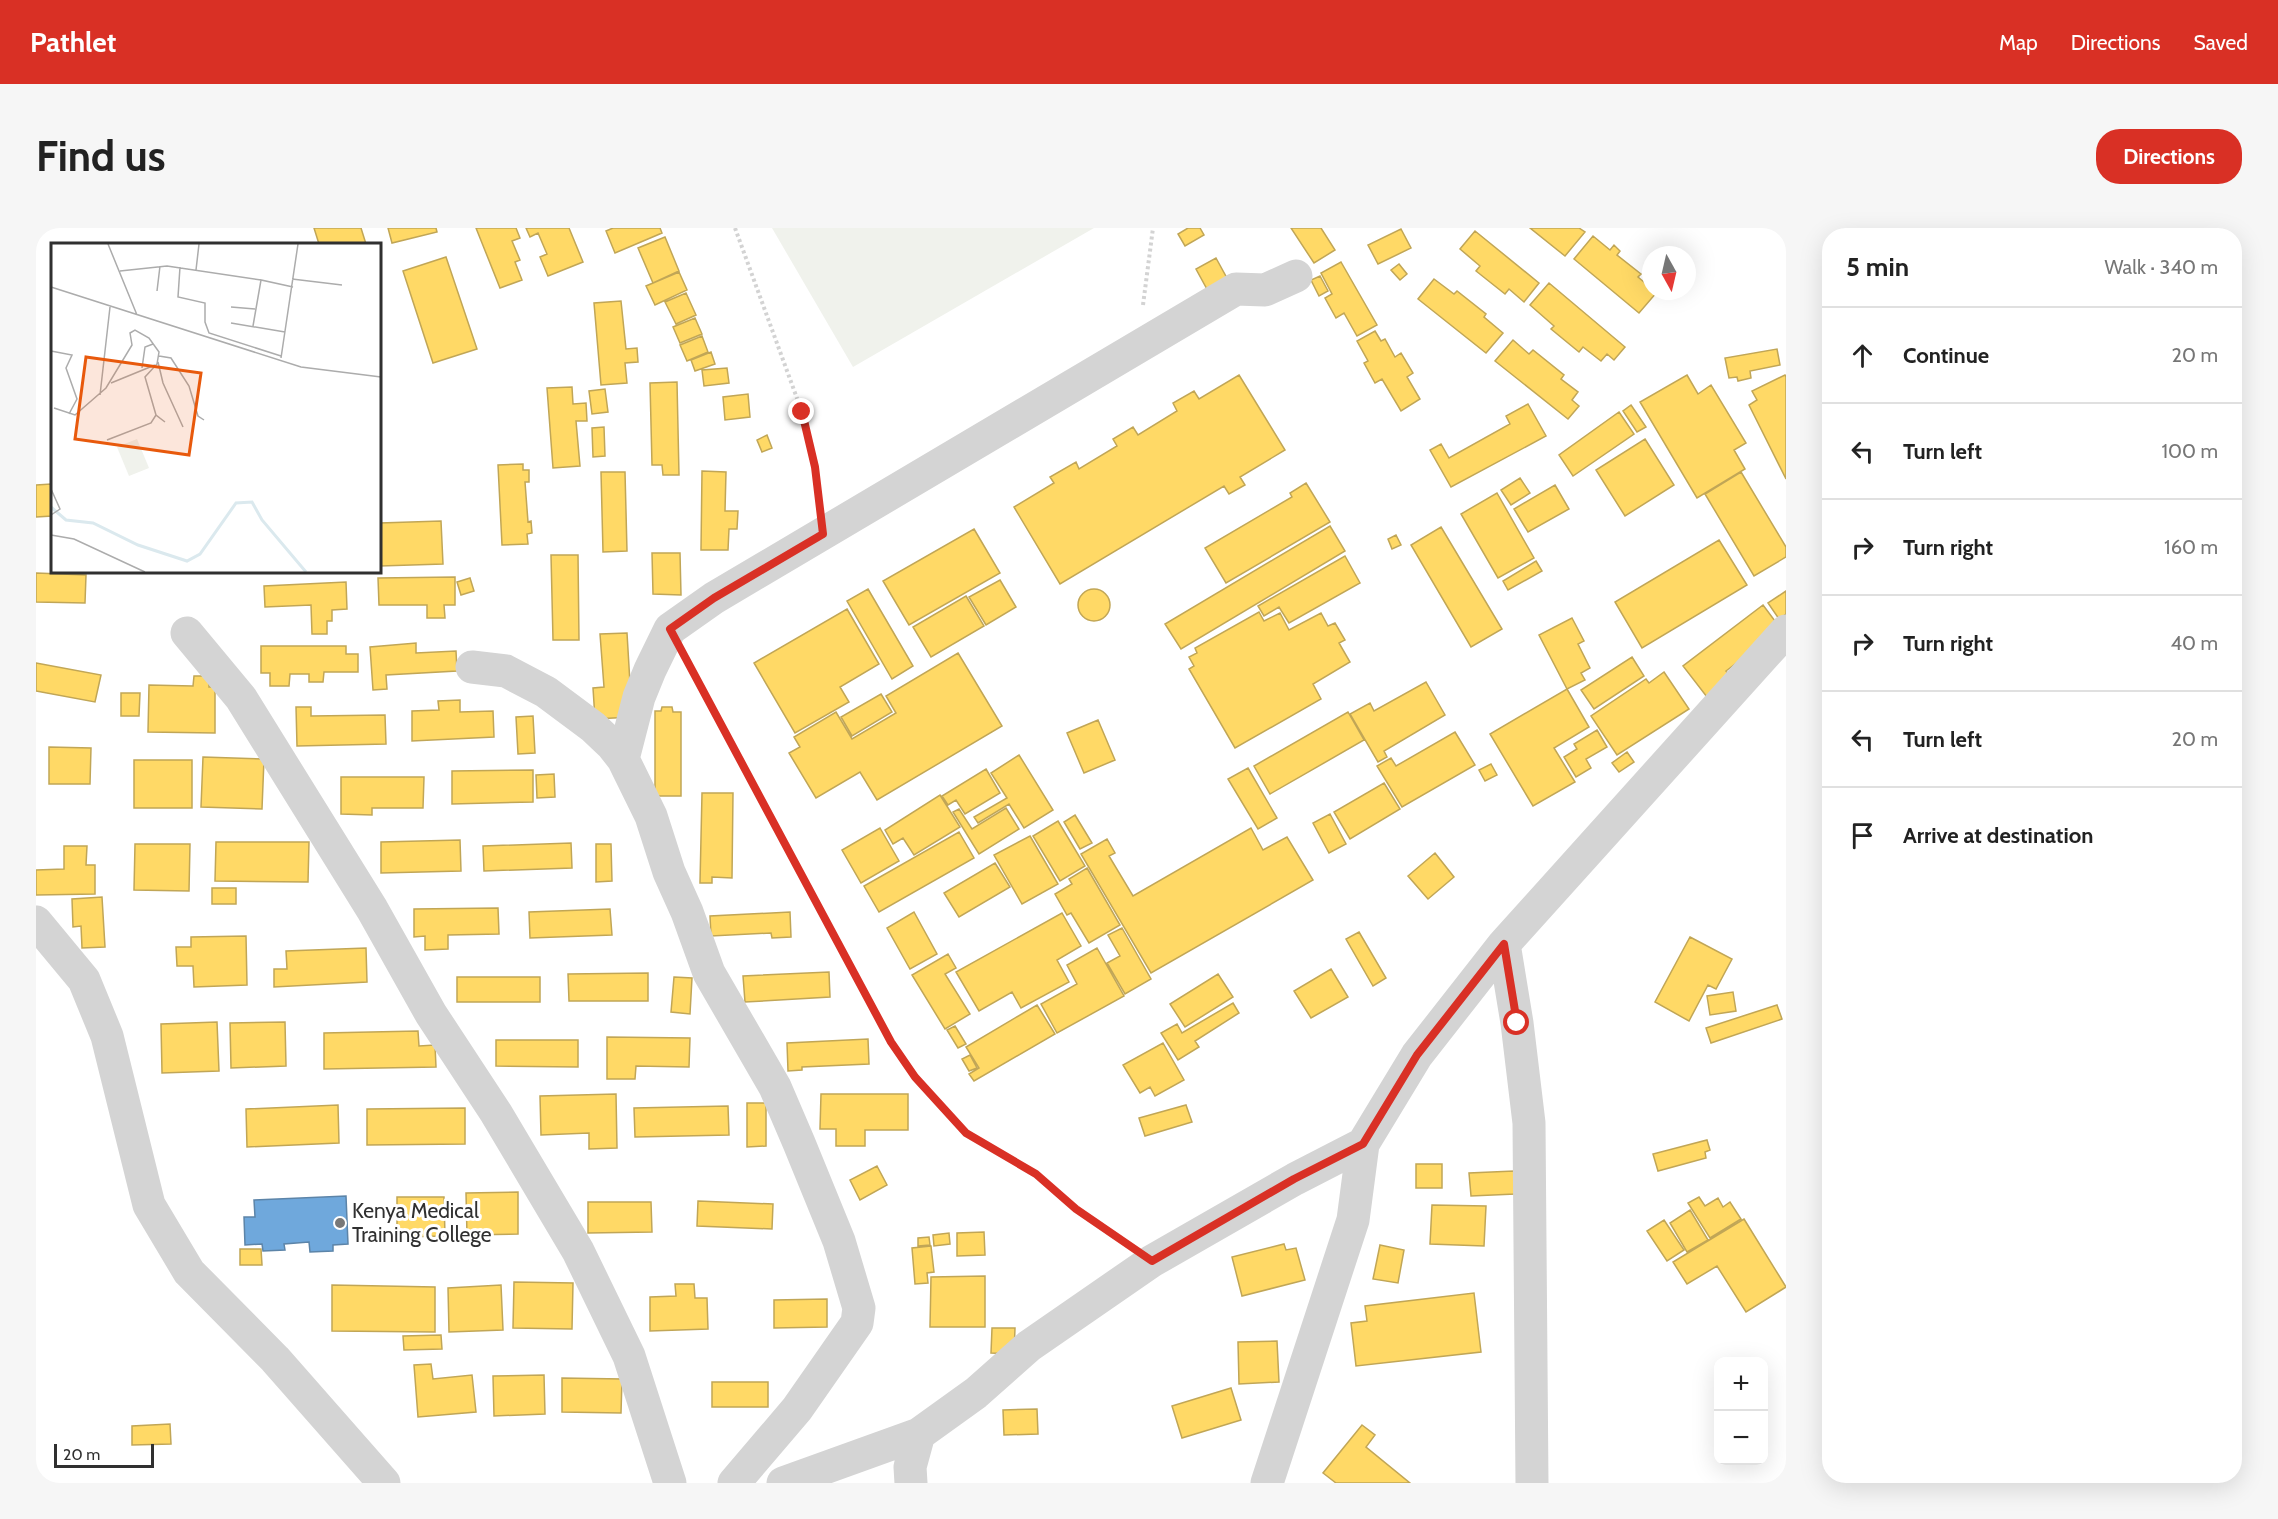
<!DOCTYPE html>
<html lang="en">
<head>
<meta charset="utf-8">
<style>
  :root { --surface:#fff; --page:#f6f6f6; --text:#222; --muted:#767676; --line:#e0e0e0; --accent:#d93025 }
  body { margin:0; font-family:Cabin,sans-serif; background:var(--page); color:var(--text) }
  .controls { position:absolute; right:18px; bottom:18px; display:grid; overflow:hidden; border-radius:12px; box-shadow:0 6px 24px #0002 }
  .controls button { width:54px; height:54px; display:grid; place-items:center; padding:0; border:0; border-bottom:2px solid var(--line); background:var(--surface); color:var(--text); font:30px sans-serif }
  .compass { position:absolute; left:1606px; top:18px; width:54px; height:54px; border-radius:50%; background:var(--surface); box-shadow:0 6px 24px #0002; rotate:172deg }
  .scale { position:absolute; left:18px; bottom:15px; width:100px; box-sizing:border-box; padding-left:6px; border:3px solid #303030; border-top:0; font-size:16px; line-height:21px; white-space:nowrap; color:#303030; -webkit-text-stroke:4px #fff; paint-order:stroke }
  .stop { position:absolute; width:18px; height:18px; margin:-14px; border:4px solid #d93025; border-radius:50%; background:#fff }
  .stop.end { background:#d93025; border-color:#fff; box-shadow:0 2px 6px #0008 }
  .list { margin:0; padding:0; list-style:none }
  h2 { display:flex; justify-content:space-between; align-items:center; height:78px; margin:0; padding:0 24px; font-size:26px }
  h2 small { font-size:20px; font-weight:400; color:var(--muted) }
  .list li { display:grid; grid-template-columns:39px 1fr auto; gap:18px; align-items:center; box-sizing:border-box; height:96px; padding:0 24px; border-top:2px solid var(--line) }
  .list b { display:block; font-size:22px; white-space:nowrap }
  .list em { font-size:20px; font-style:normal; color:var(--muted) }
  .icon { flex:none; width:33px; height:33px; fill:none; stroke:currentColor; stroke-width:2; stroke-linecap:round; stroke-linejoin:round }
  .map { position:relative; flex:none; width:1750px; height:1255px; overflow:hidden; border-radius:24px }
  header { display:flex; align-items:center; gap:36px; box-sizing:border-box; height:84px; padding:0 30px; background:var(--accent); color:#fff }
  header strong { font-size:28px }
  nav { display:flex; gap:33px; margin-inline-start:auto; font-size:21px }
  .intro { display:flex; align-items:center; justify-content:space-between; box-sizing:border-box; height:144px; padding:0 36px }
  h1 { margin:0; font-size:42px }
  .button { padding:15px 27px; border-radius:24px; background:var(--accent); color:#fff; font-size:21px; font-weight:700 }
  main { display:flex; gap:36px; padding:0 36px }
  aside { flex:1; background:var(--surface); border-radius:24px; box-shadow:0 6px 24px #0002 }
  .map>svg:first-child { display:block }
  .green { fill:#f0f2ec }
  .homes { fill:#ffd966; stroke:#c1a656; stroke-width:1.5 }
  .schools { fill:#6fa8dc; stroke:#5c84a8; stroke-width:1.5 }
  .lines { fill:none; stroke-linecap:round; stroke-linejoin:round }
  .path { stroke:#d3d3d3; stroke-width:4; stroke-dasharray:3 3; stroke-linecap:butt }
  .minor { stroke:#d4d4d4; stroke-width:33 }
  .route { stroke:#d93025; stroke-width:8 }
  .poi-dot { fill:#787878; stroke:#fff; stroke-width:2 }
  .labels { text-anchor:middle; stroke-width:6; stroke-linejoin:round; paint-order:stroke }
  .poi-label { font-size:21px; fill:#303030; stroke:#fff; text-anchor:start }
  .inset-river { fill:none; stroke:#dbe9ee; stroke-width:3 }
  .inset-road { fill:none; stroke:#acacac; stroke-width:1.5 }
  .view { fill:#e8590c; fill-opacity:0.15; stroke:#e8590c; stroke-width:3 }
  .inset-edge { fill:none; stroke:#303030; stroke-width:3 }
</style>
</head>
<body>
<header>
<strong>Pathlet</strong>
<nav><a>Map</a><a>Directions</a><a>Saved</a></nav>
</header>
<div class="intro"><h1>Find us</h1><a class="button">Directions</a></div>
<main>
<div class="map">
<svg width="1750" height="1255" viewBox="0 0 1750 1255">
  <rect width="100%" height="100%" fill="#fff"/>
  <!-- green -->
  <path class="green" d="M736,0H1058L817,139Z"/>
  <!-- homes -->
  <path class="homes" d="M278,0H325L330,16H283Z
    M352,0H400L401,4L356,15Z
    M440,0H480L484,10L476,13L484,32L479,34L486,52L464,60Z
    M490,0H533L547,34L512,48L504,29L511,26L502,5L494,9Z
    M577,0H624L626,5L579,25L570,3Z
    M1152,0H1164L1168,7L1149,18L1142,6Z
    M1255,0H1285L1299,22L1278,35Z
    M1494,0H1543L1549,4L1529,28Z
    M1365,1L1375,20L1342,36L1332,17Z
    M1439,3L1503,55L1488,74L1473,61L1469,66L1440,43L1444,38L1424,21Z
    M1557,8L1574,22L1578,17L1584,23L1581,27L1605,46L1602,49L1615,60V63L1621,64L1603,85L1538,31Z
    M629,9L643,43L617,55L602,20Z
    M410,29L441,121L397,135L367,43Z
    M1180,30L1192,52L1172,63L1160,41Z
    M1305,34L1341,97L1321,108L1308,85L1300,90L1289,70L1296,66L1285,45Z
    M1363,36L1371,46L1364,52L1355,42Z
    M643,44L651,62L619,77L610,58Z
    M1284,48L1292,63L1283,68L1275,52Z
    M1398,51L1418,66L1421,63L1450,86L1448,89L1467,105L1450,125L1382,71Z
    M1513,55L1589,119L1578,132L1571,126L1565,133L1547,119L1543,124L1515,101L1518,98L1494,77Z
    M650,65L660,87L640,96L629,74Z
    M585,73L590,121L601,120L602,134L589,135L591,155L565,157L558,75Z
    M659,90L666,106L644,115L637,99Z
    M1339,103L1345,113L1349,111L1359,129L1365,125L1377,145L1371,149L1384,171L1365,183L1346,151L1339,155L1328,135L1332,133L1321,113Z
    M666,108L672,124L651,133L644,117Z
    M1477,112L1493,126L1497,122L1528,147L1525,151L1542,164L1536,172L1543,178L1532,191L1459,133Z
    M1741,121L1744,137L1714,143L1715,150L1702,153L1701,149L1693,150L1689,130Z
    M675,124L679,136L659,143L655,132Z
    M691,140L693,155L668,158L666,142Z
    M1203,147L1249,222L1204,249L1209,257L1193,266L1188,258L1024,356L978,279L1018,255L1014,249L1040,234L1043,241L1081,218L1077,211L1097,199L1102,207L1141,183L1137,175L1158,163L1163,171Z
    M1651,147L1662,166L1675,157L1710,215L1698,222L1709,241L1661,270L1604,174Z
    M1749,147L1750,149V251L1713,177L1721,172L1716,163Z
    M641,154L643,247H627L626,237H616L614,155Z
    M536,159L537,176L550,175L551,193H540L544,238L517,240L511,160Z
    M569,161L572,184L556,186L553,163Z
    M712,166L714,189L689,192L687,169Z
    M1492,176L1510,208L1415,259L1394,222L1405,216L1413,230L1474,196L1470,188Z
    M1595,177L1610,199L1601,204L1587,183Z
    M1583,184L1598,206L1537,248L1523,227Z
    M568,199L569,228L557,229L556,200Z
    M731,207L736,220L726,224L721,212Z
    M1609,211L1638,257L1589,288L1560,242Z
    M487,236V242H493V254H489L492,294L495,293L496,305L491,306L492,316L466,317L462,237Z
    M666,243L690,244L689,283H702L701,301H693L692,322H665Z
    M565,244H589L591,323L567,324Z
    M1705,244L1750,319V329L1718,348L1669,266Z
    M1484,250L1494,265L1475,277L1465,262Z
    M1270,255L1294,294L1190,355L1169,320L1256,269L1254,265Z
    M15,256L16,288L0,289V257Z
    M1519,257L1533,281L1492,304L1478,281Z
    M1461,265L1498,330L1462,350L1425,286Z
    M405,293L407,336L344,338V295Z
    M1294,298L1309,323L1145,421L1129,396Z
    M1405,299L1466,401L1435,419L1375,317Z
    M938,301L964,345L873,397L847,353Z
    M1360,307L1365,317L1356,321L1352,311Z
    M1683,312L1711,357L1606,420L1579,374Z
    M616,325H644L645,367L617,366Z
    M515,327H542L543,412H517Z
    M1309,328L1324,355L1253,395L1243,379L1228,388L1222,378Z
    M1500,333L1506,343L1472,362L1467,353Z
    M0,345L50,347L49,375L0,374Z
    M419,349V377H408L409,390H391V377H343L342,350Z
    M434,350L438,363L425,367L421,354Z
    M964,352L980,379L950,397L933,369Z
    M310,354L311,381L296,382V393H291V406H276L275,377L229,379L228,358Z
    M832,361L877,438L856,451L811,373Z
    M1042 377a16 16 0 1 1 32 0a16 16 0 1 1-32 0Z
    M1750,363V386L1743,391L1732,375Z
    M930,368L948,398L895,429L877,399Z
    M1727,377L1745,401L1690,443L1696,450L1671,469L1647,438Z
    M811,381L843,436L804,459L813,474L759,505L718,435Z
    M1223,384L1228,393L1244,385L1253,402L1285,385L1292,398L1299,395L1309,412L1303,415L1314,434L1277,456L1285,471L1199,520L1153,441L1158,438L1153,429L1161,425L1159,420Z
    M1536,390L1548,413L1542,416L1554,440L1545,445L1549,452L1531,461L1503,407Z
    M591,405L596,489L559,491L557,460L568,459L564,406Z
    M380,415V425L420,423L421,443L350,447L351,461L337,462L334,419Z
    M225,418H310V426H322V444H288L287,454H273V446H254L253,458H234V445H225Z
    M922,425L966,498L841,572L824,544L780,570L753,525L764,519L758,509L800,484L816,511L860,485L850,468Z
    M1596,429L1608,448L1558,481L1545,462Z
    M0,435L65,447L59,474L0,463Z
    M1628,444L1653,481L1581,527L1555,488L1610,451L1613,455Z
    M158,448H173V459H179V505L112,504L113,457L157,458Z
    M1390,454L1409,487L1348,523L1351,529L1342,534L1314,486L1334,475L1338,483Z
    M1531,461L1553,499L1518,520L1539,554L1497,578L1454,506Z
    M85,465H104L103,488H85Z
    M845,466L856,484L816,508L805,489Z
    M424,472V484L457,483L458,509L376,513V483L403,482L402,473Z
    M260,479H275V488L349,487L350,516L261,518Z
    M626,479H636L637,484H645V568H619V483H625Z
    M1312,484L1328,512L1234,566L1218,538Z
    M497,488L499,525L482,526L480,489Z
    M1062,492L1079,532L1048,545L1031,505Z
    M1561,502L1571,519L1550,531L1555,540L1540,549L1528,529L1541,521L1538,516Z
    M1419,504L1439,537L1366,579L1341,538L1355,530L1360,538Z
    M13,519L55,520L54,556H13Z
    M1591,524L1598,534L1583,544L1576,535Z
    M983,527L1017,582L988,600L973,576L942,595L938,589L971,570L955,545Z
    M167,529L228,531L226,581L165,579Z
    M98,532H156V580H98Z
    M1455,536L1461,547L1449,553L1443,542Z
    M1212,540L1241,590L1222,601L1192,551Z
    M950,541L964,565L929,586L920,572L912,577L906,568Z
    M497,542V574L416,576V543Z
    M518,546L519,569L501,570L500,547Z
    M305,549H388L387,580H336V587L305,586Z
    M1348,555L1364,581L1314,611L1298,584Z
    M666,565H697L696,650L676,649V655H664Z
    M904,567L924,599L878,627L867,610L857,616L849,602Z
    M970,580L983,601L943,626L917,584L923,581L936,601Z
    M1294,586L1310,616L1293,625L1277,595Z
    M1039,587L1056,615L1044,621L1028,594Z
    M1022,593L1049,638L1024,653L997,608Z
    M844,600L863,633L825,655L806,622Z
    M1215,600L1227,622L1251,609L1277,652L1115,745L1045,626L1071,611L1079,625L1073,628L1097,668Z
    M923,604L938,630L843,684L828,658Z
    M994,608L1022,656L986,676L958,627Z
    M424,612L425,643L345,645V614Z
    M180,614H273L272,654L179,653Z
    M535,615L536,640L448,643L447,618Z
    M99,616H154L153,663L98,662Z
    M560,616H575L576,653L560,654Z
    M28,618H51L50,637H59V666L0,667V642L28,641Z
    M1399,625L1418,649L1392,671L1372,648Z
    M959,635L974,659L923,689L908,665Z
    M1051,640L1084,697L1053,715L1035,685L1031,687L1019,666L1036,656L1033,651Z
    M176,660H200V676H176Z
    M66,669L69,719L46,720L45,698L37,699L36,671Z
    M462,680L463,706L412,707V721L389,722V708L378,709V681Z
    M574,681L576,707L494,710L493,684Z
    M754,684L755,709L736,710L735,705L675,708L674,688Z
    M878,684L901,726L874,741L851,700Z
    M1026,685L1045,718L1021,732L1033,754L985,780L976,764L943,783L920,744Z
    M1086,700L1115,751L1089,766L1071,735L1084,728L1072,707Z
    M1323,704L1350,750L1337,758L1310,711Z
    M210,708L211,757L158,759L157,738H141L140,719H155V709Z
    M1654,709L1696,731L1680,761L1672,757L1653,793L1619,774Z
    M330,720L331,754L238,759V741H251L250,723Z
    M1061,720L1088,768L1021,805L1005,776L1041,756L1031,737Z
    M912,726L920,740L909,746L934,786L909,801L876,747Z
    M1295,741L1312,769L1275,790L1258,763Z
    M793,744L794,769L709,774L707,748Z
    M612,745V773H533L532,746Z
    M1182,746L1197,769L1149,799L1134,776Z
    M421,749H504V774H421Z
    M638,749L656,750L654,786L635,784Z
    M1697,764L1700,783L1674,787L1671,768Z
    M1197,775L1203,785L1159,813L1163,819L1142,832L1125,805L1141,796L1146,805Z
    M1001,777L1019,806L938,853L933,846L943,840L930,819Z
    M1741,777L1746,791L1675,815L1670,800Z
    M181,794L183,843L126,845L125,796Z
    M249,794L250,838L195,840L194,795Z
    M919,798L930,816L922,820L911,802Z
    M382,803L383,818L399,817L400,839L288,841V805Z
    M571,809L654,810L653,839L600,838L599,851H571Z
    M832,811L833,836L766,839V842L752,843L751,815Z
    M460,812H542V839L460,838Z
    M1127,815L1148,852L1119,868L1114,859L1104,865L1087,837Z
    M934,827L941,840L933,843L926,831Z
    M580,866L581,920L553,921V905L505,907L504,868Z
    M785,866H872V902H829V918H800V901H784Z
    M711,875H730V918L711,919Z
    M302,877L303,915L211,919L210,881Z
    M1150,877L1156,894L1109,908L1103,890Z
    M692,878L693,907L599,909L598,880Z
    M429,880V916L331,917V881Z
    M1671,912L1674,922L1669,924L1670,930L1622,943L1617,926Z
    M1380,936H1406V960H1380Z
    M841,938L851,957L824,972L814,952Z
    M1478,943L1479,966L1435,968L1433,945Z
    M482,964V1006L431,1007L430,965Z
    M361,969H408L409,1008L361,1009Z
    M1663,969L1669,978L1682,970L1687,979L1694,974L1705,991L1674,1010L1652,975Z
    M662,973L737,976L736,1001L661,998Z
    M552,974H615L616,1004L552,1005Z
    M1396,977L1450,978L1448,1018L1394,1016Z
    M1654,982L1672,1012L1651,1024L1634,995Z
    M1708,991L1750,1059L1710,1084L1681,1038L1651,1056L1637,1034Z
    M1628,992L1648,1022L1631,1033L1611,1003Z
    M948,1004L949,1027L921,1028V1005Z
    M913,1005L914,1016L898,1018L897,1007Z
    M893,1009L894,1017L882,1018V1010Z
    M1248,1016L1250,1022L1260,1020L1269,1052L1206,1068L1196,1029Z
    M1344,1017L1368,1022L1362,1055L1337,1051Z
    M895,1018L898,1044L891,1045L892,1055L879,1056L876,1020Z
    M204,1021H225L226,1037H204Z
    M949,1048V1099H894L895,1049Z
    M478,1054L537,1055L536,1101L477,1100Z
    M639,1056H658L659,1070H671L672,1101L614,1103V1069L640,1068Z
    M296,1057L399,1059V1104L296,1103Z
    M465,1057L467,1102L413,1104L412,1060Z
    M1438,1065L1445,1124L1320,1138L1315,1095L1331,1093L1329,1078Z
    M791,1071V1099L738,1100V1072Z
    M956,1100H979L978,1126L955,1125Z
    M405,1107L406,1121L368,1122L367,1108Z
    M1241,1113L1243,1154L1203,1156L1202,1114Z
    M395,1136L397,1151L436,1147L440,1184L382,1189L378,1137Z
    M508,1147L509,1186L458,1188L457,1148Z
    M526,1150L586,1151L585,1185L526,1184Z
    M676,1154H732V1179H676Z
    M1195,1160L1205,1192L1146,1210L1136,1178Z
    M1001,1181L1002,1206L968,1207L967,1182Z
    M134,1196L135,1216L96,1217V1198Z
    M1326,1197L1339,1207L1330,1219L1374,1255H1300L1287,1245Z"/>
  <!-- schools -->
  <path class="schools" d="M310,968L312,1016L297,1017V1023L274,1024L273,1014L248,1016L249,1022L227,1023L226,1016L209,1017L208,989H219L218,972Z"/>
  <g class="lines">
    <!-- path -->
    <path class="path" d="M699,0L766,184L779,239L783,269
      M1107,77L1117,0
      M653,436L855,814L879,849L930,905L1000,946L1040,981L1086,1013"/>
    <!-- minor -->
    <path class="minor" d="M151,405L205,470L336,681L395,786L460,885L542,1023L593,1128L634,1255
      M436,439L470,443L510,464L557,499L576,517L587,531L615,588L633,644L651,684L673,745L739,859L763,915L803,1013L823,1080L821,1095L761,1181L698,1255
      M587,531L603,469L614,442L634,401L678,370L1200,61L1229,62L1260,48
      M0,694L48,752L71,808L113,977L153,1044L239,1131L348,1255
      M1468,716L1481,795L1493,895L1496,1255
      M747,1255L883,1206L940,1165L993,1118L1116,1033L1259,951L1327,916
      M875,1255L874,1239L883,1206
      M1231,1255L1317,992L1327,916L1381,827L1468,716L1750,403"/>
  </g>
  <g class="lines">
    <!-- route -->
    <path class="route" d="M766,184L779,239L787,306L678,370L634,401L855,814L879,849L930,905L1000,946L1040,981L1116,1033L1258,951L1327,916L1381,827L1468,716L1481,795"/>
  </g>
  <!-- markers -->
  <circle class="poi-dot" cx="304" cy="995" r="6"/>
  <g class="labels">
    <!-- poi labels -->
    <g class="poi-label">
      <text x="316" y="990">Kenya Medical<tspan x="316" dy="24">Training College</tspan></text>
    </g>
  </g>
  <!-- overview -->
  <g transform="translate(15 15)">
    <rect width="330" height="330" fill="#fff"/>
    <path d="M86,196L98,225L78,233L66,204Z" fill="#f0f2ec"/>
    <path class="inset-river" d="M0,264L15,277L42,280L87,302L136,318L149,311L185,260L201,259L211,277L255,329"/>
    <path class="inset-road" d="M57,1L86,72M129,24L127,54L154,60V79L158,90L230,113M145,27L148,1M69,28L116,23L210,37M241,36L291,42M0,44L250,124L330,134M106,48L109,23M180,64L204,66M180,80L234,89M202,83L210,37L242,44M0,108L21,112L15,125L26,156L18,171M108,113L120,115L138,143L147,173L153,177M230,115L247,1M107,119L112,140L132,184M91,125L94,104L102,101M60,140L104,122M49,152L59,64M3,165L24,172L55,145L81,102L79,90L84,87L98,95L108,109L106,121L94,134L105,172L114,179M56,197L100,180L105,172M0,246L9,266L0,272M0,292L23,296L94,329"/>
    <path class="view" d="M35,114L150,130L138,212L24,196Z"/>
    <rect width="330" height="330" class="inset-edge"/>
  </g>
</svg>
<div class="controls">
<button>+</button>
<button>−</button>
</div>
<svg class="compass" viewBox="-18 -18 36 36"><path d="M0-13l5 13h-10z" fill="#e53935"/><path d="M0 13l5-13h-10z" fill="#767676"/></svg>
<div class="scale">20 m</div>
<div class="stop" style="left:1481px;top:795px"></div>
<div class="stop end" style="left:766px;top:184px"></div>
</div>
<aside>
<h2>5 min<small>Walk · 340 m</small></h2>
<ul class="list">
<li><svg class="icon" aria-label="ahead" viewBox="0 0 24 24"><path d="M12 20V5M6 11l6-6 6 6"/></svg><div><b>Continue</b></div><em>20 m</em></li>
<li><svg class="icon" aria-label="left" viewBox="0 0 24 24"><path d="M17 20v-9H6M10 6l-5 5 5 5"/></svg><div><b>Turn left</b></div><em>100 m</em></li>
<li><svg class="icon" aria-label="right" viewBox="0 0 24 24"><path d="M7 20v-9h11M14 6l5 5-5 5"/></svg><div><b>Turn right</b></div><em>160 m</em></li>
<li><svg class="icon" aria-label="right" viewBox="0 0 24 24"><path d="M7 20v-9h11M14 6l5 5-5 5"/></svg><div><b>Turn right</b></div><em>40 m</em></li>
<li><svg class="icon" aria-label="left" viewBox="0 0 24 24"><path d="M17 20v-9H6M10 6l-5 5 5 5"/></svg><div><b>Turn left</b></div><em>20 m</em></li>
<li><svg class="icon" aria-label="arrive" viewBox="0 0 24 24"><path d="M6 21V4h12l-3 4 3 4H6"/></svg><div><b>Arrive at destination</b></div></li>
</ul>
</aside>
</main>
</body>
</html>
